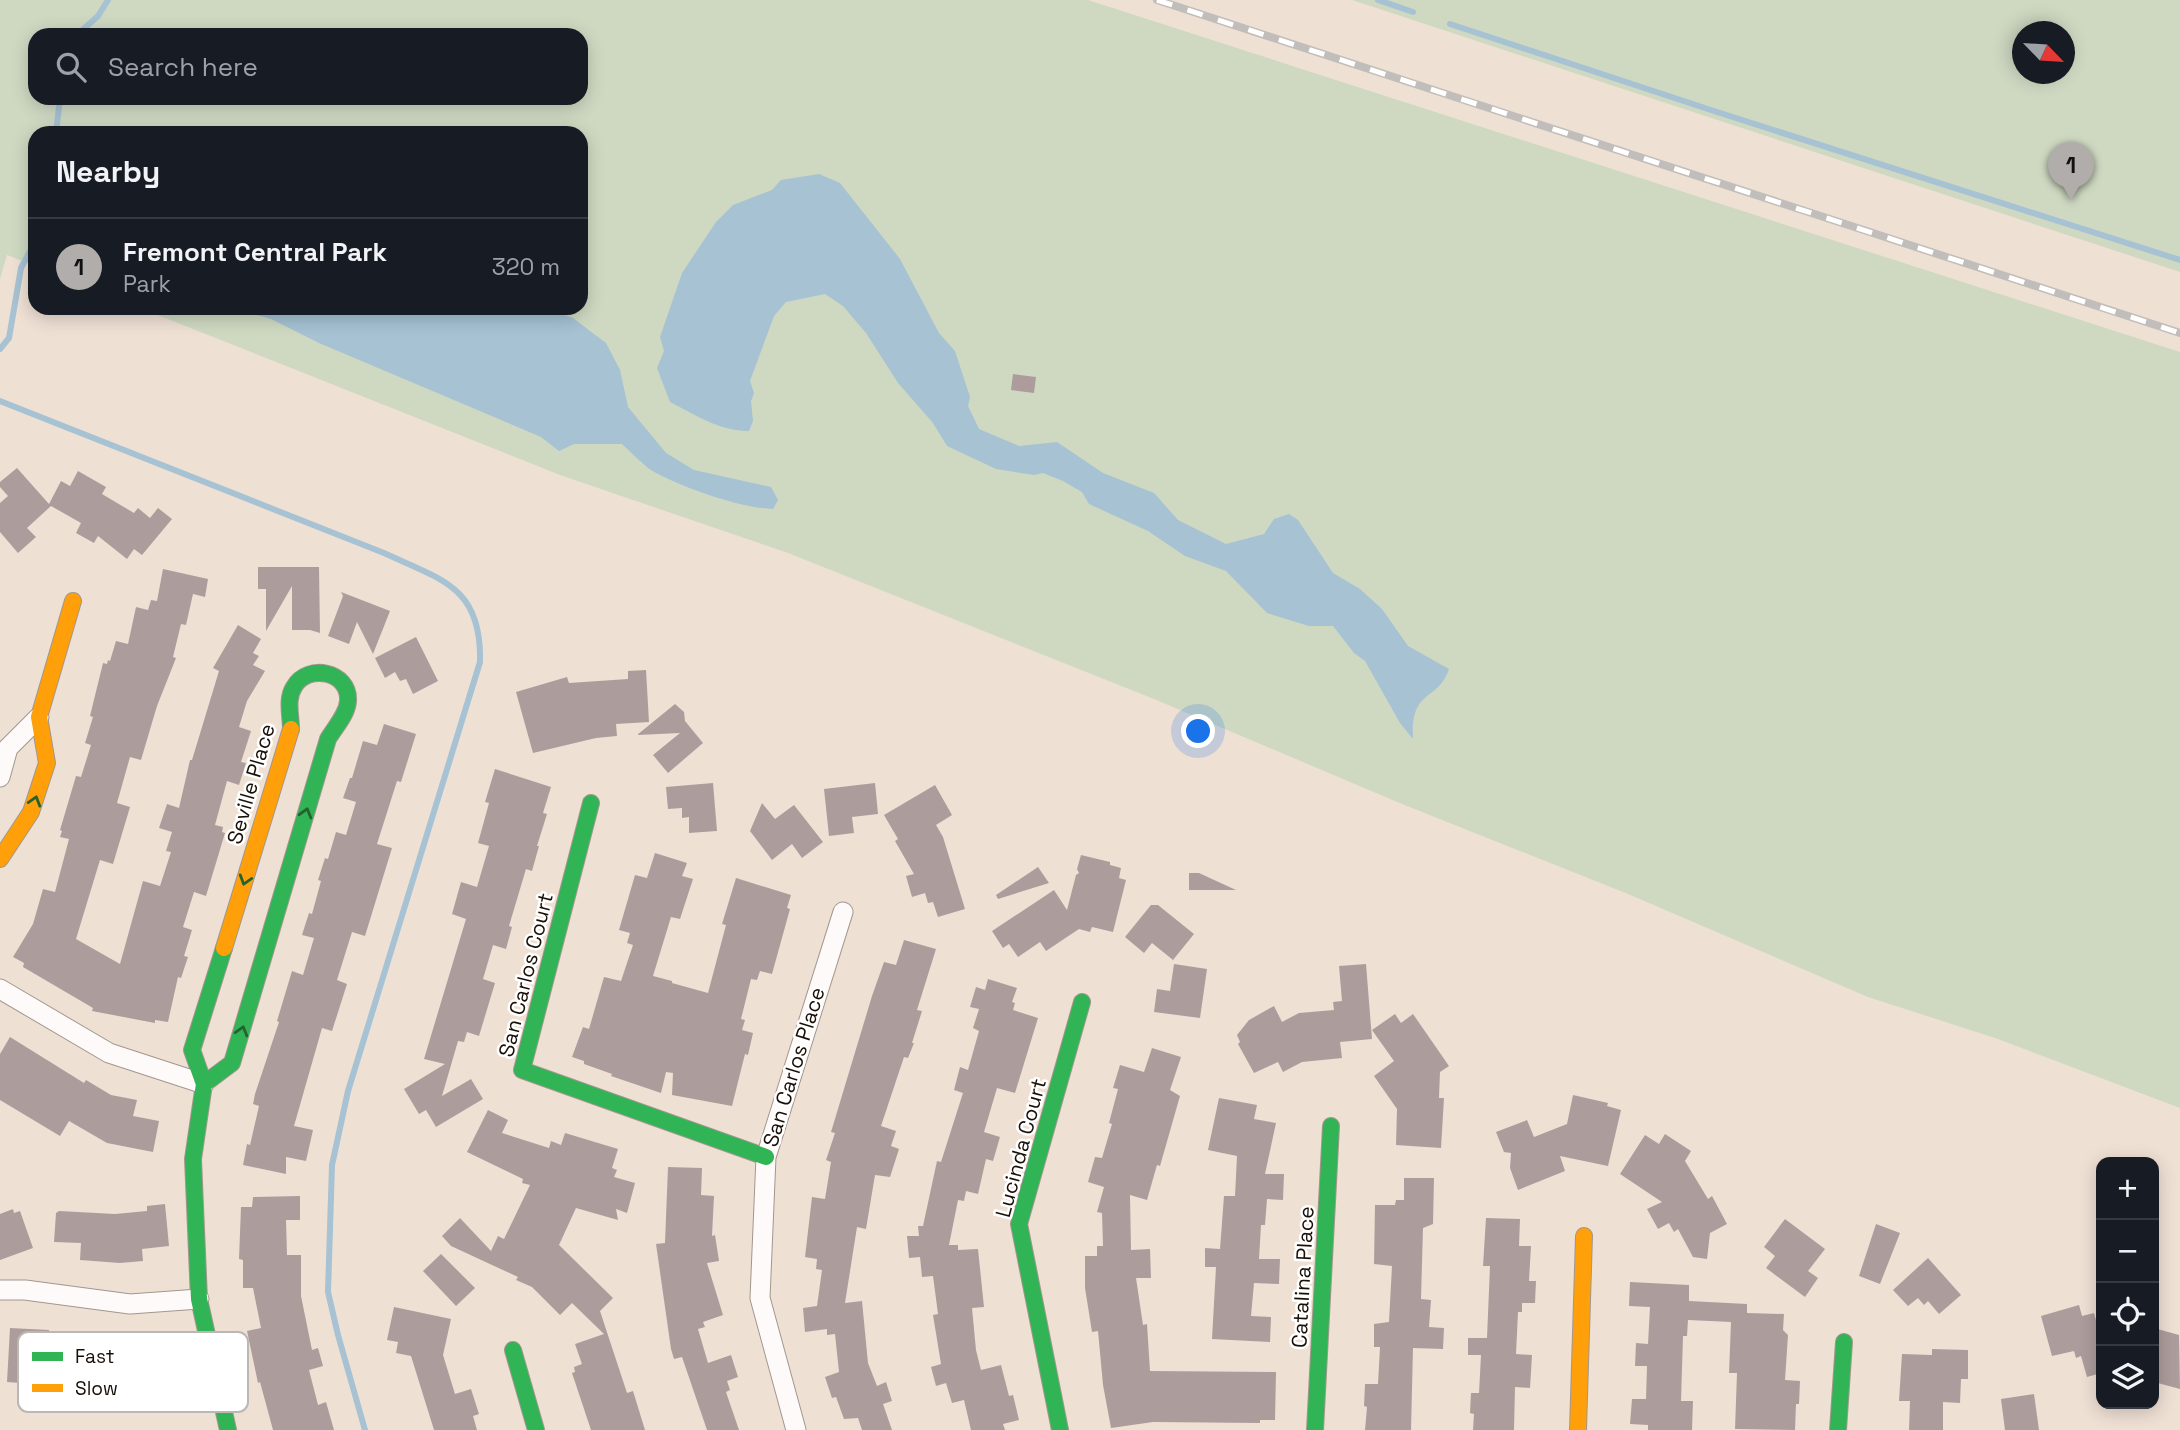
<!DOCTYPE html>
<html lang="en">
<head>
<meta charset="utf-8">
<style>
  :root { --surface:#171b24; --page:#242831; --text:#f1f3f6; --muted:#9ea1a6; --line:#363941; --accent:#b1adab }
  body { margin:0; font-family:"Space Grotesk",sans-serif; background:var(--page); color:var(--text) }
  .controls { position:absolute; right:21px; bottom:21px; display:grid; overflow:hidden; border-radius:14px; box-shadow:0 4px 18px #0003 }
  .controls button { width:63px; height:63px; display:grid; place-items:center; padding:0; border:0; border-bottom:2px solid var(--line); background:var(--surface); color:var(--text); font:35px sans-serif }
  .compass { position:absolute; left:2012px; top:21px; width:63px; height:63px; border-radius:50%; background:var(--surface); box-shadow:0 4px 18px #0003; rotate:115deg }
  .you { position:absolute; left:1199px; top:732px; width:24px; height:24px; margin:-18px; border:5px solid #fff; border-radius:50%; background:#1a73e8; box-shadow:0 0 0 10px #1a73e833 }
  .badge { display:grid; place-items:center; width:46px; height:46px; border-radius:50%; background:var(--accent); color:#111; font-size:23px; font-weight:700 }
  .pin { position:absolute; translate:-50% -58px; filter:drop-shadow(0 2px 4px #0008) }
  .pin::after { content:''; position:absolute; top:37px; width:24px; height:21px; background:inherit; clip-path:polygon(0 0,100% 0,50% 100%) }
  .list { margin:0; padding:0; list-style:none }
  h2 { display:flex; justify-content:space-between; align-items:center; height:91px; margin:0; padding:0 28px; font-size:30px }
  h2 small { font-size:23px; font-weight:400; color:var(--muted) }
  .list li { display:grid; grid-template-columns:46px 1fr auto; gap:21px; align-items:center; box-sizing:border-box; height:98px; padding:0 28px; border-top:2px solid var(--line) }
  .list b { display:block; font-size:26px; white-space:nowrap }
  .list p { margin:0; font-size:23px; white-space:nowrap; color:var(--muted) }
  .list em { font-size:23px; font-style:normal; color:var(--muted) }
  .icon { flex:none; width:38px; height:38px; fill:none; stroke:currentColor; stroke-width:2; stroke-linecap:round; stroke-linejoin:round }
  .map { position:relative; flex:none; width:2180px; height:1430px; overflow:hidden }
  .search { position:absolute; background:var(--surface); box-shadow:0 4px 18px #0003; left:28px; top:28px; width:560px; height:77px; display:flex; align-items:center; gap:18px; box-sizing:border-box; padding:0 24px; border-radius:21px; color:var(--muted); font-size:26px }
  .panel { position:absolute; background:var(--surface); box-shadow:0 4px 18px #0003; left:28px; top:126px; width:560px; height:189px; border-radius:21px }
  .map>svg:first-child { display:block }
  .green { fill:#cfd9c2; fill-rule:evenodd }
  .water { fill:#a6c2d3 }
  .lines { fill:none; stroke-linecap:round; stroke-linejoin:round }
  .stream { stroke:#a6c2d3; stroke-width:6 }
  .building { fill:#ac9d9c }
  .street-casing { stroke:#a2978e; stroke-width:21 }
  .fast-casing { stroke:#a2978e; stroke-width:18 }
  .slow-casing { stroke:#a2978e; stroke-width:18 }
  .street { stroke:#fdfaf9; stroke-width:19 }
  .fast { stroke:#30b455; stroke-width:16 }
  .slow { stroke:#ff9f0a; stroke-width:16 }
  .rail-casing { stroke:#c1bdba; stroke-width:8 }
  .rail { stroke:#fff; stroke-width:5; stroke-dasharray:16; stroke-linecap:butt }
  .oneway { stroke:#24622e }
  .labels { text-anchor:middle; stroke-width:5; stroke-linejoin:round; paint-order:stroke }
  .street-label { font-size:21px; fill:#180f07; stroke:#fff }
  .key { fill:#fff; stroke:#bab7b5; stroke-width:2 }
  .key-label { font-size:19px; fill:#180f07 }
</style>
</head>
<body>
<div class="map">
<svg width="2180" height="1430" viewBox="0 0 2180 1430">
  <rect width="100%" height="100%" fill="#efe0d4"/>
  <!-- green -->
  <path class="green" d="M0,0H1088L2180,352V1108L1998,1039L1868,997L1628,894L1402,804L1154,699L788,553L560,475L140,308H581V133H35V266L7,255L0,279ZM35,35H581V98H35Z
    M1352,0H2180V272ZM2022,32H2064V74H2022Z"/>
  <!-- water -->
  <path class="water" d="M819,174L840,183L900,259L939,333L955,351L970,397L968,406L979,429L1019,446L1057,442L1103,473L1154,493L1178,520L1226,544L1264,534L1274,519L1289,514L1298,520L1333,573L1360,589L1382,609L1408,646L1449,669C1438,702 1410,688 1413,739L1400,723L1365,661L1354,653L1333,626H1309L1267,613L1226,571L1185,556L1148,531L1089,504L1082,492L1063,481L1043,473L1034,475L996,469L947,446L933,423L898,383L866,333L843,306L825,294L786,302L774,316L750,381L754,393L751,401L753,421L749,431C719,431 696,415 670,402L657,368L664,351L660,337L682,273L716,222L733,205L772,190L781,180Z
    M232,308H493L514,314H562L573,318L606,343L620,370L628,407L666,453L694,470L771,487L778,500L773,509C740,508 680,487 651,470C641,463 631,452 622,444H574L559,451L541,437L319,343L271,319Z"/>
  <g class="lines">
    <!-- stream -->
    <path class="stream" d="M1378,0L1413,12
      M1450,24L1717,112L2180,260
      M77,35L98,16L108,0
      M56,133L60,98
      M0,349L9,338L21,268L35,242
      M0,401L384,553C442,580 482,587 480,662L348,1091L332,1165L328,1292L338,1335L365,1430"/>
  </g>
  <!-- building -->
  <path class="building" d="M1013,374L1036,377L1034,393L1011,390Z
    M17,468L49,504L61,481L70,486L78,471L106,487L102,494L134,513L138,508L150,518L158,508L172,519L142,555L134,549L127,559L98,536L94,543L76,533L81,523L51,506L27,528L36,537L18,553L0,532V503L8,496L0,487V482Z
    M258,567H319L320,633L310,630H292V586L266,631V589H258Z
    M163,569L208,579L205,597L193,594L186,625L181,624L173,657L176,658L157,706L141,760L130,757L117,803L130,807L113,864L100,860L76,939L120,964L143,881L160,886L171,852L166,851L172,832L159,828L167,804L179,808L190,760H192L219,671L213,668L238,625L261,639L253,653L259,656L253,665L265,671L247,701L239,727L251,731L241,762L246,763L239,785L227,781L215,825L223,827L222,832L225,833L206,896L194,892L183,927L192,930L184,956L188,957L181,978L178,977L168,1022L155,1020V1023L92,1011L93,1008L23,967L24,963L13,957L33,924L43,889L55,892L69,839L60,837L62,831L60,830L76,776L81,777L91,745L85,743L93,717L90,716L103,663L107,664L108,660L110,661L116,641L128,644L136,607L148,610L151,600L157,601Z
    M341,592L390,611L373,654L357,622L349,644L328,636L343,596Z
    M416,637L438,681L413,694L406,679L400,681L395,672L385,678L375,658Z
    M646,670L649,722L616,724L617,736L596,738L533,753L516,692L567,677L569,683L628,679V671Z
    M675,704L684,712L685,721L703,743L668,773L653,755L680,733L637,735Z
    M384,724L416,734L401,782L397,781L377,844L392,848L365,936L352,932L337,980L347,984L332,1031L322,1028L294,1126L313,1130L306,1161L286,1157V1174L243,1165L247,1144L250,1145L259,1106L253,1104L255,1094L279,1022L277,1021L292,971L303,975L314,938L302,935L309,913L312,914L321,881L318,880L325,858L328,859L336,832L346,835L356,802L343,798L350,778H352L363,741L377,745Z
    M495,769L551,787L543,813L547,814L537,846H539L532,871L526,869L509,926L512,927L506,949L493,945L483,979L495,983L479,1036L467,1032L464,1042L458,1041L442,1096L471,1079L483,1099L436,1127L426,1110L419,1114L404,1089L445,1064L424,1059L466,919L452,914L461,882L477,887L489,846L478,843L489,803L485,802Z
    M713,783L717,831L689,833V817L682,818V808L668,809L666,787Z
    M875,783L878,814L852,817L854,833L829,836L824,789Z
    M935,785L952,815L936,825L943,837L965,909L938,917L933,902L928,903L925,893L912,897L906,876L914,874L895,841L898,839L884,815Z
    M762,803L775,819L794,805L823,842L802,858L792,844L772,860L750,831Z
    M655,853L687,863L682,876L693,879L680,919L671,917L653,976L672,981V983L708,993L726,925L722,924L736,878L791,895L787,908L790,909L772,974L760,971L757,980L751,979L741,1019L745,1020L742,1030L753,1033L748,1055L745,1054L732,1106L672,1095L673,1073L666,1072L661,1093L611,1076L612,1074L584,1064V1061L572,1057L583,1027L589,1029L604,977L621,981L633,945L627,943L630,933L619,930L635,875L647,878Z
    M1081,855L1110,862V865L1121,868L1119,878L1126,880L1113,932L1092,927L1090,932L1079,929L1046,951L1040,942L1018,957L1009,944L1003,948L992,931L1054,890L1067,910L1076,875L1079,873L1077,869Z
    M1038,867L1049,883L998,899L996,895Z
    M1189,873H1199L1236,890H1189Z
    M1151,905H1158L1194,934L1173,960L1152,943L1144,953L1125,937Z
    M904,940L936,949L917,1010L922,1011L912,1043H914L908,1058L904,1057L881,1126L896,1131L891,1146L899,1149L890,1177L875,1175L866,1229L857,1227L845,1303L862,1301L868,1363L877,1386L886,1382L892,1401L883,1404L892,1430H862L858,1418L844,1419L836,1397L832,1398L825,1377L839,1372L835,1334L827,1335V1329L805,1332L803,1308L817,1306L822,1270L816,1269L817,1259L805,1257L812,1197L825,1199L831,1162L826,1160L835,1133L831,1132L872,996L884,962L896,965Z
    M1174,964L1207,969L1200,1018L1154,1012L1157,989L1170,991Z
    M1366,964L1372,1039L1340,1042L1342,1058L1302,1062L1283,1072L1278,1062L1254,1073L1238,1044L1240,1042L1237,1035L1249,1020L1274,1006L1282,1022L1299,1013L1334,1010L1333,1002L1342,1001L1339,966Z
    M988,979L1017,988L1012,1002L1015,1003L1013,1010L1038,1018L1015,1093L997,1088L984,1132L1000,1137L993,1161L986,1159L978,1194L966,1191L964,1201L958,1200L949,1245H958V1250L978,1249L984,1307L972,1308L976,1350L981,1370L1001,1365L1009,1396L1013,1395L1019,1420L1003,1424L1005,1430H971L964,1400L952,1403L946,1383L936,1386L931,1367L941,1364L933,1315L938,1314L933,1276L922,1277L920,1257L909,1258L907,1236H919L918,1226H923L937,1161L941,1162L963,1093L954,1090L960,1067L968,1070L979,1031L973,1028L979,1009L970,1007L976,987L985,990Z
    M1395,1014L1401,1023L1413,1014L1449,1066L1440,1072L1439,1098H1444L1441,1148L1396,1145L1397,1109L1374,1076L1394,1061L1372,1030Z
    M10,1037L84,1083L86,1080L111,1095L137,1100L133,1116L159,1121L153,1152L107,1143L69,1121L60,1136L0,1100V1054Z
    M1152,1048L1181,1057L1170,1090L1180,1096L1160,1166L1157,1165L1147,1200L1130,1195L1131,1250L1150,1249L1151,1278H1136L1143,1325L1147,1324L1150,1371L1276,1372L1275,1420H1260V1423L1153,1422L1111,1428L1103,1385L1098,1331L1092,1332L1085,1288V1256H1097V1246H1103L1102,1213L1097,1212L1104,1187L1088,1182L1095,1157L1102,1158L1112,1124L1109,1123L1118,1089L1113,1088L1120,1065L1144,1072Z
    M1573,1095L1608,1103L1607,1106L1621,1110L1608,1166L1560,1156L1565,1171L1518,1190L1510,1168L1511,1153L1504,1152L1496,1132L1527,1120L1534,1137L1567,1124Z
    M1219,1098L1257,1105L1254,1119L1276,1123L1265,1174H1284L1283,1200L1267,1199L1265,1225H1261L1259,1259H1280L1279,1284L1254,1283L1251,1316L1271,1317L1270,1342L1212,1339L1216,1267H1205V1248L1220,1249L1224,1196H1235L1237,1156L1208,1150Z
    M488,1110L508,1120L502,1133L549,1148L551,1141L561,1145L565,1133L618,1149L612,1168L617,1170L614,1177L635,1183L627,1213L616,1209L618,1220L576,1208L559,1245L613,1298L600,1311L627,1393L633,1391L645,1430H591L572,1373L575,1372L574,1367L582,1364L575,1344L604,1334L572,1303L560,1315L532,1287L516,1280L518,1277L451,1246L442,1236L460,1218L491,1251L498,1236L504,1239L530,1185L522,1183L523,1179L467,1152Z
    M1665,1134L1691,1151L1685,1161L1708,1199L1712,1196L1727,1224L1710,1233L1707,1259L1693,1257L1678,1229L1674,1232L1669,1223L1658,1229L1647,1209L1662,1202L1620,1174L1645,1135L1659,1144Z
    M668,1167L702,1168L701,1195L714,1196L712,1236L715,1235L719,1261L707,1263L723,1315L703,1322L705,1327L698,1329L708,1363L731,1355L738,1377L727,1381L730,1390L726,1392L739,1430H707L682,1357L674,1359L671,1349L656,1244L665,1243Z
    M1404,1178H1434L1433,1224L1423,1228L1421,1299L1431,1300L1429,1327L1444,1328L1443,1349L1413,1348L1411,1430H1365L1367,1407L1364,1406L1365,1384H1378L1380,1347H1374V1324L1389,1322L1392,1266L1374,1264L1375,1205H1395L1396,1200H1404Z
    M300,1196V1220H286L287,1255H301V1296L312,1350L318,1348L323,1366L309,1370L318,1405L326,1402L334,1430H273L260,1382L258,1383L247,1331L261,1328L253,1288H243V1260L239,1259L241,1207H252L253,1197Z
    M165,1204L169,1246L142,1249L143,1261L120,1263L80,1260L81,1243L54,1242L56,1213L59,1211L115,1214L147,1211V1206Z
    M13,1209L14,1213L20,1211L33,1248L0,1260V1214Z
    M1486,1218L1520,1219L1519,1246H1531L1529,1281H1536L1535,1303H1522V1312H1518L1516,1354L1532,1355L1530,1388L1515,1387L1514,1430H1473L1474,1414L1470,1413L1471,1393H1479L1481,1355H1468V1338H1487L1490,1266H1483Z
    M1785,1219L1825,1249L1808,1271L1818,1278L1805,1297L1766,1268L1775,1256L1764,1247Z
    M1876,1224L1900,1233L1880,1284L1859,1276Z
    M441,1254L475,1288L456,1306L423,1271Z
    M1928,1258L1961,1295L1939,1314L1928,1301L1924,1305L1918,1298L1908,1306L1893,1290Z
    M1630,1282L1689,1285V1301L1747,1304V1313L1784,1314L1783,1330L1788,1335L1785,1380L1800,1381L1799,1404H1796L1795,1430L1735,1429L1737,1373H1729L1731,1322L1688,1320L1687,1336H1683L1681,1401H1693L1692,1430H1648V1425L1630,1424L1632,1399H1646L1647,1366H1635L1636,1343L1648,1344L1650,1307L1629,1306Z
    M2079,1305L2082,1316L2094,1313L2101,1338V1373L2087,1377L2081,1356L2076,1358L2074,1351L2052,1356L2041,1316Z
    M394,1307L451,1319L443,1355L455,1394L471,1389L479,1414L473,1416L477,1430H434L411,1356L396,1353L398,1342L387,1340Z
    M10,1328L49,1330V1333L63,1334L62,1346L95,1350L97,1334L158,1341L156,1358L182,1361L178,1392L60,1379L59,1390L32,1389V1384L7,1382Z
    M2154,1328L2179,1335L2180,1389L2154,1382Z
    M1932,1349L1968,1350V1379H1961L1960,1403L1943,1402V1430H1909L1910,1401H1899L1902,1354L1932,1355Z
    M2034,1394L2039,1430H2005L2001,1399Z"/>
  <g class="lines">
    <!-- street casing -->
    <g class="street-casing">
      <path id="street" d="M0,777L8,748L39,717
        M0,989L109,1053L204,1084
        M0,1290H25L130,1304L199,1299
        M796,1430L760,1298L766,1157L843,912"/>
    </g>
    <!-- fast casing -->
    <g class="fast-casing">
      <path id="fast" d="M591,803L522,1070L766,1157
        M224,948L192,1050L204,1084L193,1159L199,1299L228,1430
        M204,1084L232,1063L328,739C335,727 347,715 348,701C350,671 307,663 294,687C286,699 291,716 291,729
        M513,1350L536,1430
        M1060,1430L1019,1224L1082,1002
        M1315,1430L1331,1126
        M1838,1430L1844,1342"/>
    </g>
    <!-- slow casing -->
    <g class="slow-casing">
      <path id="slow" d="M0,859L31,812L47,763L39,717L73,601
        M224,948L291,729
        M1578,1430L1584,1236"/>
    </g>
    <!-- street -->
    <use href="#street" class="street"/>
    <!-- fast -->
    <use href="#fast" class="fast"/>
    <!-- slow -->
    <use href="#slow" class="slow"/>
    <!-- rail casing -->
    <g class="rail-casing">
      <path id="rail" d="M1157,0L2180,333"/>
    </g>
    <!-- rail -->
    <use href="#rail" class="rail"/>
  </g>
  <!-- one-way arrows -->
  <defs><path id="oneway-chevron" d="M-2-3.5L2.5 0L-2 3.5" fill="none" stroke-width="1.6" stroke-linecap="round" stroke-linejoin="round" transform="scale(1.75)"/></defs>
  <g class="oneway">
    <use href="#oneway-chevron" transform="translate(35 801) rotate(-73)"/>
    <use href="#oneway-chevron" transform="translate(306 813) rotate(-74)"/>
    <use href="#oneway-chevron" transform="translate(245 880) rotate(107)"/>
    <use href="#oneway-chevron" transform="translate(242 1031) rotate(-74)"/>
  </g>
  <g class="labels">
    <!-- street labels -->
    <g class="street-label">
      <text transform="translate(251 784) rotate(-74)" y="7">Seville Place</text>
      <text transform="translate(526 975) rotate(-76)" y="7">San Carlos Court</text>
      <text transform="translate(794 1067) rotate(-73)" y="7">San Carlos Place</text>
      <text transform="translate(1021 1148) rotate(-75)" y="7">Lucinda Court</text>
      <text transform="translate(1303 1277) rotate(-87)" y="7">Catalina Place</text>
    </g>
  </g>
  <!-- legend -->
  <rect x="18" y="1332" width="230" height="80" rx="10" class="key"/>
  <rect x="32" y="1352" width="31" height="9" fill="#30b455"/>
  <rect x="32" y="1384" width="31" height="8" fill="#ff9f0a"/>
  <g class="key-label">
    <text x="75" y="1363">Fast</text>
    <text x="75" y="1395">Slow</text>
  </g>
</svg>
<div class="controls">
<button>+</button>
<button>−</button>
<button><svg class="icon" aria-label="locate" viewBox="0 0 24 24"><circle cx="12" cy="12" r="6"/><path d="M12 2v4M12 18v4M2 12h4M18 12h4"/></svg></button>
<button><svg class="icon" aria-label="layers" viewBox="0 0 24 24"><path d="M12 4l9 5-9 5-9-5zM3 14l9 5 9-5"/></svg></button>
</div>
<svg class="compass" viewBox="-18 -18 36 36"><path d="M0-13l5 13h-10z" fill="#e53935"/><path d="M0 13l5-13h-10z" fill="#9ea1a6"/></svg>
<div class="you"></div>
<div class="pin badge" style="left:2071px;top:200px">1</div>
<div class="search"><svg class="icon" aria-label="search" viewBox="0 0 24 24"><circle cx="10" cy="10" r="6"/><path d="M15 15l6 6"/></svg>Search here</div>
<section class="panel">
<h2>Nearby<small></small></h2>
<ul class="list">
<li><span class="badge">1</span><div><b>Fremont Central Park</b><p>Park</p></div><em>320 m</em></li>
</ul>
</section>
</div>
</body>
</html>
